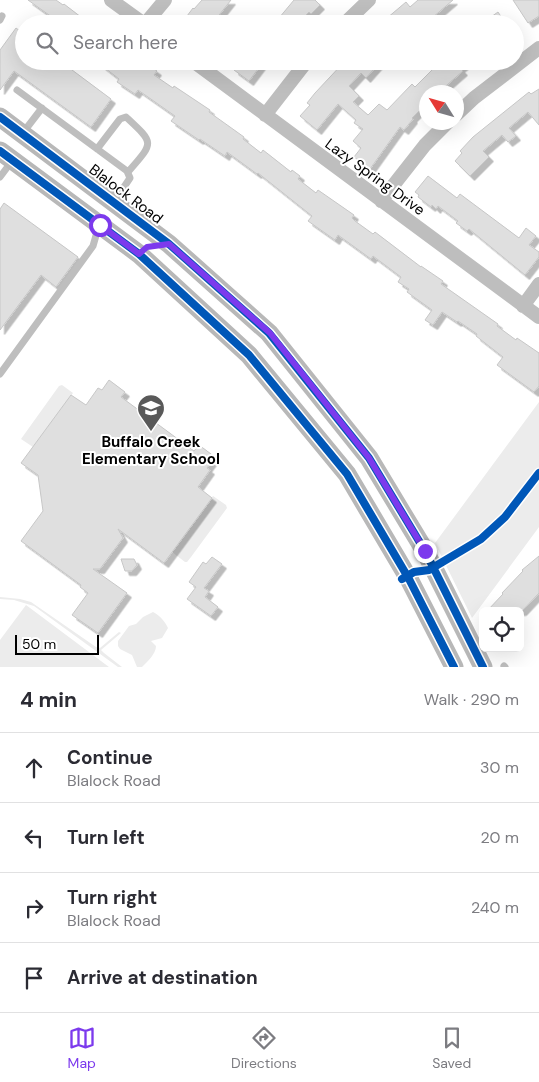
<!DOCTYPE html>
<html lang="en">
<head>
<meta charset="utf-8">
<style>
  :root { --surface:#fff; --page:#f7f7f7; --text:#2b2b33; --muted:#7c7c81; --line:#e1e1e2; --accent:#7c3aed }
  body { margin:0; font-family:"DM Sans",sans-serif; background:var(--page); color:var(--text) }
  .controls { position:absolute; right:15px; bottom:15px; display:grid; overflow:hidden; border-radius:8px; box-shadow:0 5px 20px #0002 }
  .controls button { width:45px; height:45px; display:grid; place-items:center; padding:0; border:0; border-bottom:1px solid var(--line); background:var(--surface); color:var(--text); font:25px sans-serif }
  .compass { position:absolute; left:419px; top:85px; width:45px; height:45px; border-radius:50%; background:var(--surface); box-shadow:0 5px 20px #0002; rotate:307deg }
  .scale { position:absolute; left:15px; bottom:12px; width:84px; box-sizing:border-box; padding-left:5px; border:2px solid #000; border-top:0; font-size:14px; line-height:18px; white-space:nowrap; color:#000; -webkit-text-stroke:4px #fff; paint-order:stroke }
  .stop { position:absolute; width:15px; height:15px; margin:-11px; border:4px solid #7c3aed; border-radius:50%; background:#fff }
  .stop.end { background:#7c3aed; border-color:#fff; box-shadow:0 1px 5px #0008 }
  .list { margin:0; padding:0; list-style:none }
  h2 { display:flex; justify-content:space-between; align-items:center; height:65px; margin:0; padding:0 20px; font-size:21px }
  h2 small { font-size:16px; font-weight:400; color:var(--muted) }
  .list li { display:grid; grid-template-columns:32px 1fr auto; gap:15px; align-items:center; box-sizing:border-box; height:70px; padding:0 20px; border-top:1px solid var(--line) }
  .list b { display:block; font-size:19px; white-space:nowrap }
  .list p { margin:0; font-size:16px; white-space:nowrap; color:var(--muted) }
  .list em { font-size:16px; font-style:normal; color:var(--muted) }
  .icon { flex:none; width:28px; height:28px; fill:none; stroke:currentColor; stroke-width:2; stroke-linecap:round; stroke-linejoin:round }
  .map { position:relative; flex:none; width:539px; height:667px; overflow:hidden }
  .search { position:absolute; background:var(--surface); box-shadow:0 5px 20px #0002; left:15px; right:15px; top:15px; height:55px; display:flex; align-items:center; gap:12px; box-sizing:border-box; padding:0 18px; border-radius:28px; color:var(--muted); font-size:19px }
  .sheet { height:345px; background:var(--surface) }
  nav { display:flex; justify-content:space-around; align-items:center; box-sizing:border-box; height:70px; border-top:1px solid var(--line); background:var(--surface); font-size:14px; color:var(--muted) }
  nav a { display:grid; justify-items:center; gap:2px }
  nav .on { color:var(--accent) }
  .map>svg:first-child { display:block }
  .green { fill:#ececec }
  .building { fill:#dfdfdf; stroke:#c7c7c7; filter:url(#shadow) }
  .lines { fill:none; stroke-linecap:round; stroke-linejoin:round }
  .lane { stroke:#bebebe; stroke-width:7 }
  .street { stroke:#bebebe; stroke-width:14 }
  .secondary { stroke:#b8b8b8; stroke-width:19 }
  .cycleway-casing { stroke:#fff; stroke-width:11 }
  .cycleway { stroke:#0057b8; stroke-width:8 }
  .route { stroke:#7c3aed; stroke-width:6 }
  .labels { text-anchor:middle; stroke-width:4; stroke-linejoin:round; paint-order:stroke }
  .street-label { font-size:15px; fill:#000; stroke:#fff }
  .poi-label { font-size:15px; font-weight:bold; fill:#000; stroke:#fff }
</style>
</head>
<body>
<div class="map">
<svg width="539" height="667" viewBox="0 0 539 667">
  <defs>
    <filter id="shadow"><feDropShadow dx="4.5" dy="4.5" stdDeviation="0" flood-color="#0004"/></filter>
  </defs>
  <rect width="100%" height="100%" fill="#fff"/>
  <!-- green -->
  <path class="green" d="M62,385L73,393L33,447L21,439L59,386Z
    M539,402V527L472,618L435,543Z
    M213,496L226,505L227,508L191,557L187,562H185L172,552Z
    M0,597L20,599L31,602L96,647L100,648L119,632L121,633L101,650L104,653L122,667H118L34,606L14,600L0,599Z
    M26,605L109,667H0V640Z
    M153,612C159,615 165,621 168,628L162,638L151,641L156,646C156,654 147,662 142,667H137L132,655L120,649L118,646V641L129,626L136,624L143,617Z"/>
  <!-- building -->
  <path class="building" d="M28,0H56L63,5L64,4L90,24H54L56,20Z
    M202,0H231L212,24H181L193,8L194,9Z
    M294,0H315L320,5L311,14L309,12L297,24H274Z
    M418,0H453L425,24H380L406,2L410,7Z
    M513,0H539V16L528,23Z
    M498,12L506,24H481Z
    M16,28L24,34V61H60L111,99L91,127L14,71L0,90V50Z
    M96,61H143L157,71L154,75L173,88L174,86L210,110L209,112L244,137L243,139L261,153L263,150L291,172L292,170L300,176L298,179L316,193L318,190L354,215L352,218L355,221L373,234L375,232L421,267V266L443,281L441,284L498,324L497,326L516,340L517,338L539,353V386L534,392L497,365L503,357L476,336L477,334L458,321L457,322L442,312L433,325L425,320L432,310L407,292L409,289L398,282L401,277L373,256L371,259L338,235L335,240L308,221L312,216L258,173L257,174L227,152L225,156L200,139L199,140L171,121L175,116L138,90L135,94L117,82L119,79Z
    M241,61H264L249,81L234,70Z
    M345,61H381L366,78L361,73L349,86L359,96L353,102L368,115L379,104L387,110L412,84L415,87L435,67L429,61H469L460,68L463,71L439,92H426V104L412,118L413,119L404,130L400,127L370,169L354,157L361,148L353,141L363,129L354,123L356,120L338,104L317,130L300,116L310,105L307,103L315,93Z
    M539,89V125L528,112L509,128L516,136L508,142L502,135L483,151L489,157L470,176L455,161L462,153L460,151L473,137L529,92L531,94Z
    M428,176L457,198L460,194L519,238L526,228L536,236L529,245L539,252V257L525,275L469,229L467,231L456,223L458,221L438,206L436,209L432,205L431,207L418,197L419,195L415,192Z
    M4,203L78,257L56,287L41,275L0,330V209Z
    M109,380L125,392L121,397L194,451L199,445L215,457L207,468L210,470L198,487L212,498L164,563L118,529L123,538L100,569H93L127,593L98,633L72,615L88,593L80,587L81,585L21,541L43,511L38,475L21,463L71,395L86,405L98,388L102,390Z
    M539,556V593L522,611H487L503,594L502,593L523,571L522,570Z
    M212,557L222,564L204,588L209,591L205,597L218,607L211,616L187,599L196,587L189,582L203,562L206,564Z
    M121,559H134L137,565L132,571H125Z"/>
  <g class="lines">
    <!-- lane -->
    <path class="lane" d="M0,20L2,16
      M17,90L127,171L130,178L114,202
      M22,134L42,108
      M97,149L120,119L126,117C155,144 154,142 128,172
      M0,177L12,161
      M0,374L93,246L99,225
      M504,666L505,667"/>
    <!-- street -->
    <path class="street" d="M111,0L144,24
      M145,24L165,0
      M344,24L369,0
      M193,61L539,317
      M265,115L307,61
      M456,115L474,98L539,48
      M381,201L425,145L448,122
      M523,306L539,284"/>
    <!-- secondary -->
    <path class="secondary" d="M0,117L169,244L269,333L369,458L425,551L483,667
      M0,151L139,254L249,355L347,474L409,579L454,667"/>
    <!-- cycleway casing -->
    <g class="cycleway-casing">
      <path id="cycleway" d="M0,117L169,244L269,333L369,458L425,551L483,667
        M0,151L139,254L249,355L347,474L409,579L454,667
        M402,579L414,572L429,570L481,539L505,517L539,473"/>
    </g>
    <!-- cycleway -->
    <use href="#cycleway" class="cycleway"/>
  </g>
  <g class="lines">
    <!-- route -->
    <path class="route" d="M100,225L139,254L147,247L169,244L270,333L369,458L425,551"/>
  </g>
  <!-- icons -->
  <defs>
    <g id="school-pin" transform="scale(1.4375)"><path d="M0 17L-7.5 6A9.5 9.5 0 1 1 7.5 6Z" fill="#595959" stroke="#fff"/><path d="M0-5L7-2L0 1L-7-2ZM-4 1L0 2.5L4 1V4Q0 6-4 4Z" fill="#fff"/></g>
  </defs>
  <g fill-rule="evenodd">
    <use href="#school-pin" x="151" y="408"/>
  </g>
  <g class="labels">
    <!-- street labels -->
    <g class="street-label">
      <text transform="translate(375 177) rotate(36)" y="5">Lazy Spring Drive</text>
      <text transform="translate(126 194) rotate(37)" y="5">Blalock Road</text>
    </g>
    <!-- poi labels -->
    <g class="poi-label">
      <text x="151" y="447">Buffalo Creek<tspan x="151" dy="17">Elementary School</tspan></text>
    </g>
  </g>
</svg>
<div class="controls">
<button><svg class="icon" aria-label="locate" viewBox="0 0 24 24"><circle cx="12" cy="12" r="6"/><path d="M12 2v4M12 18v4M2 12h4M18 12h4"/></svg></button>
</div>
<svg class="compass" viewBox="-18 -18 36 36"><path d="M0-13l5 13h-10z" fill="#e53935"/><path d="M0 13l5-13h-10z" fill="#7c7c81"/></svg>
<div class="scale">50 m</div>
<div class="stop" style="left:100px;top:225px"></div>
<div class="stop end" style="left:425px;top:551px"></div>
<div class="search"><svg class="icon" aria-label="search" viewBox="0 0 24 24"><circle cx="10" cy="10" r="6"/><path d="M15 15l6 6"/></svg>Search here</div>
</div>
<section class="sheet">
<h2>4 min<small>Walk · 290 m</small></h2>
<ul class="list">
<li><svg class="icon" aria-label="ahead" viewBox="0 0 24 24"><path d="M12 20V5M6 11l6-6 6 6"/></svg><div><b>Continue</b><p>Blalock Road</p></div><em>30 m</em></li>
<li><svg class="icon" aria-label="left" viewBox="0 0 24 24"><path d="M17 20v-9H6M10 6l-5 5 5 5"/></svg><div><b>Turn left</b></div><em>20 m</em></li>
<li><svg class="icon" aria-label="right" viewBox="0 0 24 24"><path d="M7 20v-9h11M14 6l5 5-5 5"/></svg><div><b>Turn right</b><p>Blalock Road</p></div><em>240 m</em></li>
<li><svg class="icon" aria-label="arrive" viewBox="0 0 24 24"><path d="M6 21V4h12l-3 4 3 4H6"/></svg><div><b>Arrive at destination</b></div></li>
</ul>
</section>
<nav>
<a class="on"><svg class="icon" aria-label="map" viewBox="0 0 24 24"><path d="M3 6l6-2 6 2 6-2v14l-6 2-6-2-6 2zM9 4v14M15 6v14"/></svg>Map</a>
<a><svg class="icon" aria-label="directions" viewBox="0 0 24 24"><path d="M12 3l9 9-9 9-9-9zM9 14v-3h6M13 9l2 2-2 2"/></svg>Directions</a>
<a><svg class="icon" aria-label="saved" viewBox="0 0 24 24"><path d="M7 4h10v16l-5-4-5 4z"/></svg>Saved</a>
</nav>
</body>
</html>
